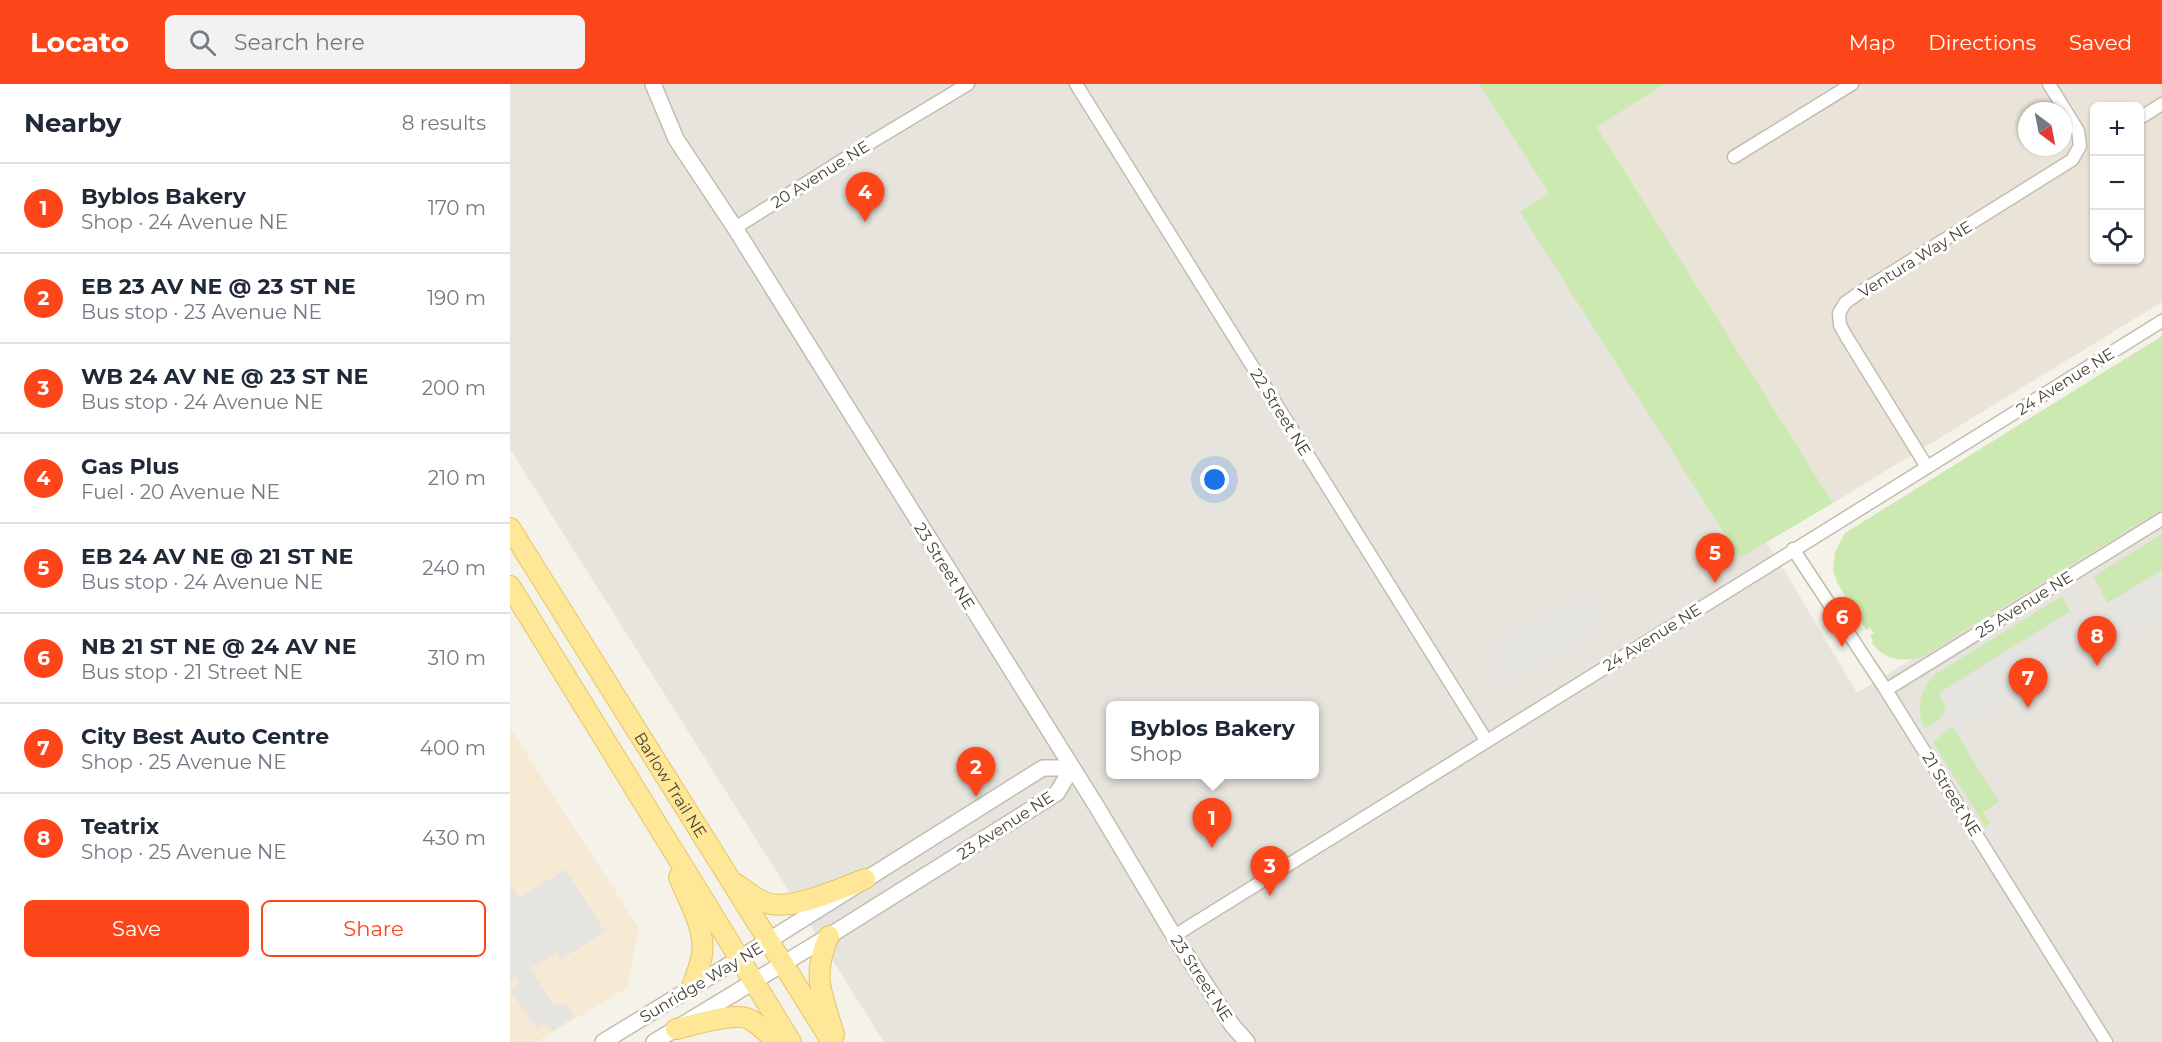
<!DOCTYPE html>
<html lang="en">
<head>
<meta charset="utf-8">
<style>
  :root { --surface:#fff; --page:#f2f2f3; --text:#1f2937; --muted:#747a83; --line:#e0e1e3; --accent:#fc4619 }
  body { margin:0; font-family:Montserrat,sans-serif; background:var(--page); color:var(--text) }
  .controls { position:absolute; right:18px; top:18px; display:grid; overflow:hidden; border-radius:9px; box-shadow:0 2px 4px #0004 }
  .controls button { width:54px; height:54px; display:grid; place-items:center; padding:0; border:0; border-bottom:2px solid var(--line); background:var(--surface); color:var(--text); font:30px sans-serif }
  .compass { position:absolute; left:1508px; top:18px; width:54px; height:54px; border-radius:50%; background:var(--surface); box-shadow:0 2px 4px #0004; rotate:148deg }
  .you { position:absolute; left:705px; top:396px; width:21px; height:21px; margin:-15px; border:4px solid #fff; border-radius:50%; background:#1a73e8; box-shadow:0 0 0 9px #1a73e833 }
  .badge { display:grid; place-items:center; width:39px; height:39px; border-radius:50%; background:var(--accent); color:#fff; font-size:20px; font-weight:700 }
  .pin { position:absolute; translate:-50% -50px; filter:drop-shadow(0 2px 3px #0008) }
  .pin::after { content:''; position:absolute; top:32px; width:21px; height:18px; background:inherit; clip-path:polygon(0 0,100% 0,50% 100%) }
  .popup { position:absolute; left:596px; top:617px; width:213px; height:78px; box-sizing:border-box; display:grid; place-content:center; border-radius:9px; background:var(--surface); filter:drop-shadow(0 2px 4px #0005); font-size:20px; white-space:nowrap; color:var(--muted) }
  .popup b { font-size:22px; color:var(--text) }
  .popup::after { content:''; position:absolute; left:50%; top:100%; margin-left:-12px; border:12px solid transparent; border-top-color:var(--surface) }
  .list { margin:0; padding:0; list-style:none }
  h2 { display:flex; justify-content:space-between; align-items:center; height:78px; margin:0; padding:0 24px; font-size:26px }
  h2 small { font-size:20px; font-weight:400; color:var(--muted) }
  .list li { display:grid; grid-template-columns:39px 1fr auto; gap:18px; align-items:center; box-sizing:border-box; height:90px; padding:0 24px; border-top:2px solid var(--line) }
  .list b { display:block; font-size:22px; white-space:nowrap }
  .list p { margin:0; font-size:20px; white-space:nowrap; color:var(--muted) }
  .list em { font-size:20px; font-style:normal; color:var(--muted) }
  .actions { display:flex; gap:12px; padding:18px 24px }
  .actions a { flex:1; padding:14px 0; border:2px solid var(--accent); border-radius:9px; text-align:center; font-size:21px; color:var(--accent) }
  .actions .main { background:var(--accent); color:#fff }
  .icon { flex:none; width:33px; height:33px; fill:none; stroke:currentColor; stroke-width:2; stroke-linecap:round; stroke-linejoin:round }
  .map { position:relative; flex:none; width:1652px; height:958px; overflow:hidden }
  header { display:flex; align-items:center; gap:36px; box-sizing:border-box; height:84px; padding:0 30px; background:var(--accent); color:#fff }
  header strong { font-size:28px }
  nav { display:flex; gap:33px; margin-inline-start:auto; font-size:21px }
  .search { width:420px; height:54px; background:var(--page); display:flex; align-items:center; gap:15px; box-sizing:border-box; padding:0 21px; border-radius:9px; color:var(--muted); font-size:22px }
  main { display:flex }
  aside { flex:1; background:var(--surface) }
  .map>svg:first-child { display:block }
  .residential { fill:#e9e4d7; fill-rule:evenodd }
  .commercial { fill:#f6ead4 }
  .industrial { fill:#e7e3dd; fill-rule:evenodd }
  .green { fill:#cde9b2 }
  .parking { fill:#e6e4e1 }
  .lines { fill:none; stroke-linecap:round; stroke-linejoin:round }
  .minor-casing { stroke:#c3bdae; stroke-width:15 }
  .tertiary-casing { stroke:#c3bdae; stroke-width:18 }
  .primary-casing { stroke:#e5c566; stroke-width:22 }
  .minor { stroke:#fff; stroke-width:12 }
  .tertiary { stroke:#fff; stroke-width:15 }
  .primary { stroke:#ffe798; stroke-width:20 }
  .labels { text-anchor:middle; stroke-width:6; stroke-linejoin:round; paint-order:stroke }
  .street-label { font-size:16px; fill:#494337; stroke:#fff }
</style>
</head>
<body>
<header>
<strong>Locato</strong>
<div class="search"><svg class="icon" aria-label="search" viewBox="0 0 24 24"><circle cx="10" cy="10" r="6"/><path d="M15 15l6 6"/></svg>Search here</div>
<nav><a>Map</a><a>Directions</a><a>Saved</a></nav>
</header>
<main>
<aside>
<h2>Nearby<small>8 results</small></h2>
<ul class="list">
<li><span class="badge">1</span><div><b>Byblos Bakery</b><p>Shop · 24 Avenue NE</p></div><em>170 m</em></li>
<li><span class="badge">2</span><div><b>EB 23 AV NE @ 23 ST NE</b><p>Bus stop · 23 Avenue NE</p></div><em>190 m</em></li>
<li><span class="badge">3</span><div><b>WB 24 AV NE @ 23 ST NE</b><p>Bus stop · 24 Avenue NE</p></div><em>200 m</em></li>
<li><span class="badge">4</span><div><b>Gas Plus</b><p>Fuel · 20 Avenue NE</p></div><em>210 m</em></li>
<li><span class="badge">5</span><div><b>EB 24 AV NE @ 21 ST NE</b><p>Bus stop · 24 Avenue NE</p></div><em>240 m</em></li>
<li><span class="badge">6</span><div><b>NB 21 ST NE @ 24 AV NE</b><p>Bus stop · 21 Street NE</p></div><em>310 m</em></li>
<li><span class="badge">7</span><div><b>City Best Auto Centre</b><p>Shop · 25 Avenue NE</p></div><em>400 m</em></li>
<li><span class="badge">8</span><div><b>Teatrix</b><p>Shop · 25 Avenue NE</p></div><em>430 m</em></li>
</ul>
<div class="actions"><a class="main">Save</a><a>Share</a></div>
</aside>
<div class="map">
<svg width="1652" height="958" viewBox="0 0 1652 958">
  <rect width="100%" height="100%" fill="#f5f2e9"/>
  <!-- residential -->
  <path class="residential" d="M1155,0H1652V218L1323,419L1087,43ZM1584,22H1630V176H1584ZM1517,27H1553V63H1517Z"/>
  <!-- commercial -->
  <path class="commercial" d="M0,644L129,844L117,904L26,958H0Z"/>
  <!-- industrial -->
  <path class="industrial" d="M0,0H971L1277,491L1347,609L1652,422V958H374L0,365ZM600,622H804V690H600Z"/>
  <!-- green -->
  <path class="green" d="M969,0H1155L1087,43L1323,419L1230,474L1010,128L1039,109Z
    M1652,252V425L1412,573C1393,579 1374,576 1361,558L1363,557L1360,552L1364,549L1360,544L1356,546L1328,500L1323,487L1325,468L1335,449Z
    M1652,450V486L1598,519L1583,493Z
    M1552,512L1560,527L1429,609L1436,624C1432,635 1425,639 1415,644C1404,625 1411,604 1426,590Z
    M1442,642L1489,718L1473,728L1480,738L1476,744L1423,659Z"/>
  <!-- parking -->
  <path class="parking" d="M1652,486V531L1617,553L1597,520Z
    M1073,509L1094,542L996,602L975,569Z
    M1573,520L1594,554L1452,643L1431,610Z
    M56,785L95,848L51,875L47,869L21,884L43,920H56L64,933L41,948L35,940L27,945L0,906L9,898L5,893L0,896V800L9,814Z"/>
  <g class="lines">
    <!-- minor casing -->
    <g class="minor-casing">
      <path id="minor" d="M566,0L976,656
        M1630,34L1652,20
        M1224,73L1342,0
        M225,144L355,62L458,0
        M1417,383L1336,252L1330,241L1329,229L1335,219L1346,211L1562,76L1570,62L1568,47L1539,0
        M1283,465L1376,606L1596,958
        M1376,606L1652,435
        M664,852L1652,237"/>
    </g>
    <!-- tertiary casing -->
    <g class="tertiary-casing">
      <path id="tertiary" d="M143,0L166,55L225,144L587,723L664,852L722,941L737,958
        M93,958L258,857L533,684H562
        M144,958L319,852L547,709L562,684"/>
    </g>
    <!-- primary casing -->
    <g class="primary-casing">
      <g id="primary">
        <path id="s1" d="M0,444L322,958"/>
        <path d="M0,502L281,958"/>
        <path d="M169,793C178,816 196,845 192,871C190,881 186,892 182,903"/>
        <path d="M226,800C235,806 245,814 254,818C278,829 331,804 355,795"/>
        <path d="M319,852C301,892 312,910 324,950"/>
        <path d="M166,945C185,941 225,927 241,936C251,942 259,951 267,958"/>
      </g>
    </g>
    <!-- minor -->
    <use href="#minor" class="minor"/>
    <!-- tertiary -->
    <use href="#tertiary" class="tertiary"/>
    <!-- primary -->
    <use href="#primary" class="primary"/>
  </g>
  <g class="labels">
    <!-- street labels -->
    <g class="street-label">
      <text transform="translate(310 90) rotate(-32)" y="6">20 Avenue NE</text>
      <text transform="translate(1405 175) rotate(-32)" y="6">Ventura Way NE</text>
      <text transform="translate(1555 297) rotate(-32)" y="6">24 Avenue NE</text>
      <text transform="translate(771 328) rotate(58)" y="6">22 Street NE</text>
      <text transform="translate(435 482) rotate(58)" y="6">23 Street NE</text>
      <text transform="translate(1514 520) rotate(-32)" y="6">25 Avenue NE</text>
      <text transform="translate(1142 553) rotate(-32)" y="6">24 Avenue NE</text>
      <text dy="6" stroke="none"><textPath href="#s1" startOffset="303">Barlow Trail NE</textPath></text>
      <text transform="translate(1442 710) rotate(58)" y="6">21 Street NE</text>
      <text transform="translate(495 741) rotate(-33)" y="6">23 Avenue NE</text>
      <text transform="translate(692 894) rotate(57)" y="6">23 Street NE</text>
      <text transform="translate(191 898) rotate(-31)" y="6">Sunridge Way NE</text>
    </g>
  </g>
</svg>
<div class="controls">
<button>+</button>
<button>−</button>
<button><svg class="icon" aria-label="locate" viewBox="0 0 24 24"><circle cx="12" cy="12" r="6"/><path d="M12 2v4M12 18v4M2 12h4M18 12h4"/></svg></button>
</div>
<svg class="compass" viewBox="-18 -18 36 36"><path d="M0-13l5 13h-10z" fill="#e53935"/><path d="M0 13l5-13h-10z" fill="#747a83"/></svg>
<div class="you"></div>
<div class="pin badge" style="left:702px;top:764px">1</div>
<div class="popup"><b>Byblos Bakery</b>Shop</div>
<div class="pin badge" style="left:466px;top:713px">2</div>
<div class="pin badge" style="left:760px;top:812px">3</div>
<div class="pin badge" style="left:355px;top:138px">4</div>
<div class="pin badge" style="left:1205px;top:499px">5</div>
<div class="pin badge" style="left:1332px;top:563px">6</div>
<div class="pin badge" style="left:1518px;top:624px">7</div>
<div class="pin badge" style="left:1587px;top:582px">8</div>
</div>
</main>
</body>
</html>
